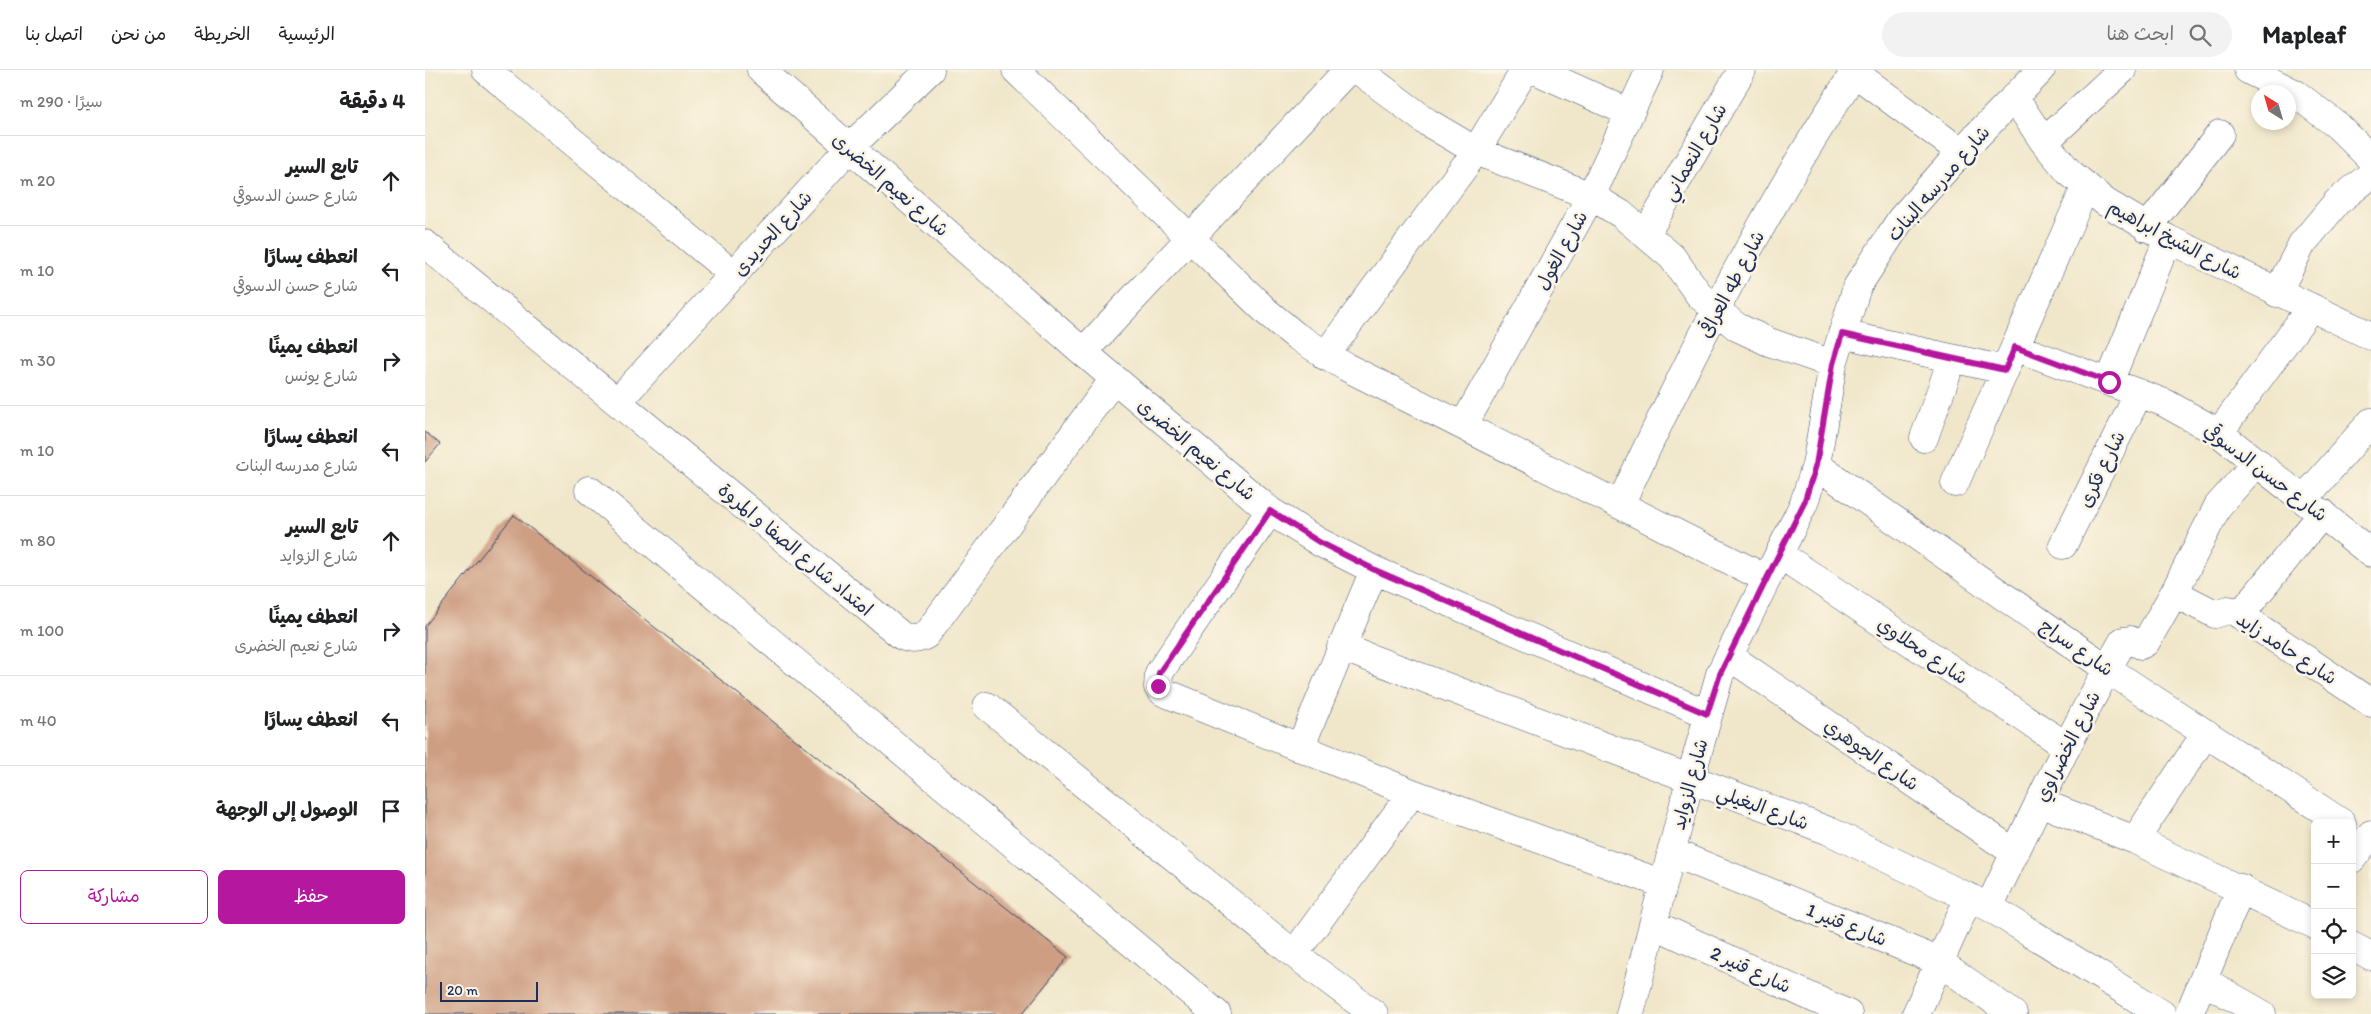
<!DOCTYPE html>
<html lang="ar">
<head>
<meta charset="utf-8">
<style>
  :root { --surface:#fff; --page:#f2f2f2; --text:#202124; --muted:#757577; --line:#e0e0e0; --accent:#b5179e }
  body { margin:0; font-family:Itim,"Playpen Sans Arabic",sans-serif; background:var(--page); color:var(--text); direction:rtl }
  .controls { position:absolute; right:15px; bottom:15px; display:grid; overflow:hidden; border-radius:8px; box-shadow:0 2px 8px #0003 }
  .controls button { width:45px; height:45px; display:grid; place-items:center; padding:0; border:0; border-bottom:1px solid var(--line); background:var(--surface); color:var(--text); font:25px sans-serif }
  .compass { position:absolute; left:1826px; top:15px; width:45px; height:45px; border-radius:50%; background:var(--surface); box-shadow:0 2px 8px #0003; rotate:323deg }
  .scale { position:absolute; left:15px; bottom:12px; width:98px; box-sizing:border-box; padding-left:5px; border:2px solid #1b2f5e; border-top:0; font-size:14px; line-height:18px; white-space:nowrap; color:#1b2f5e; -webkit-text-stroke:4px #fcf5e5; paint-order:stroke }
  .stop { position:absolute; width:15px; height:15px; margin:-11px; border:4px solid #b5179e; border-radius:50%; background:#fff }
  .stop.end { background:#b5179e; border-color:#fff; box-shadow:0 1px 5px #0008 }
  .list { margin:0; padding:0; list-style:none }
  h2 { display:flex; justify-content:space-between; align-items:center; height:65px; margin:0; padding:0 20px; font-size:21px }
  h2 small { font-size:16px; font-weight:400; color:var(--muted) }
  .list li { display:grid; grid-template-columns:32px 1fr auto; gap:15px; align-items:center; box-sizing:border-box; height:90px; padding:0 20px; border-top:1px solid var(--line) }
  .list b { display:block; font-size:19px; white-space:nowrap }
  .list p { margin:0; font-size:16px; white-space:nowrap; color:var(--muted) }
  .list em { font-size:16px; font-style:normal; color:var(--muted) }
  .actions { display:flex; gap:10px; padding:15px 20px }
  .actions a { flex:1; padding:11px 0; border:1px solid var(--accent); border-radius:8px; text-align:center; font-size:18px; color:var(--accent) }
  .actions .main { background:var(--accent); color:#fff }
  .icon { flex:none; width:28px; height:28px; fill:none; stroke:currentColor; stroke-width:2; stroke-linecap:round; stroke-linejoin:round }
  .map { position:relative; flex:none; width:1946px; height:944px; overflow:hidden; direction:ltr }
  header { display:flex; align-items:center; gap:30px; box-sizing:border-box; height:70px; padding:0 25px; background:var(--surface); border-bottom:1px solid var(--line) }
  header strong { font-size:24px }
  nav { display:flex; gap:28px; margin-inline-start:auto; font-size:18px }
  .search { width:350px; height:45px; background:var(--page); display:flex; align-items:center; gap:12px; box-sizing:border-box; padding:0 18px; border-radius:28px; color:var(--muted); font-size:19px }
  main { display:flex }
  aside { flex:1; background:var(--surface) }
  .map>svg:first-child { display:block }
  .building { fill:#cd9e82 }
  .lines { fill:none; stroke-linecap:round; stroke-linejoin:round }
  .minor-casing { stroke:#3b4b6e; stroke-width:29 }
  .minor { stroke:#fff; stroke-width:28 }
  .route { stroke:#b5179e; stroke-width:6 }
  .labels { text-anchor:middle; stroke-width:5; stroke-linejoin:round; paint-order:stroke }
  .street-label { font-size:19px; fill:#1b2f5e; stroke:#fcf5e5 }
</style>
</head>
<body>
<header>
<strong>Mapleaf</strong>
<div class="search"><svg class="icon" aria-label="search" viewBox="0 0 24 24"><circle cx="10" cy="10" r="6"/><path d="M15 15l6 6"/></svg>ابحث هنا</div>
<nav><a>الرئيسية</a><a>الخريطة</a><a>من نحن</a><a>اتصل بنا</a></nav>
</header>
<main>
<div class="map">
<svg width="1946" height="944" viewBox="0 0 1946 944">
  <rect width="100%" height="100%" fill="#fcf5e5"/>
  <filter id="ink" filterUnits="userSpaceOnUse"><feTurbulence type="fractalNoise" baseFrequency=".02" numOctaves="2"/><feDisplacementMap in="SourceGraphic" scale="10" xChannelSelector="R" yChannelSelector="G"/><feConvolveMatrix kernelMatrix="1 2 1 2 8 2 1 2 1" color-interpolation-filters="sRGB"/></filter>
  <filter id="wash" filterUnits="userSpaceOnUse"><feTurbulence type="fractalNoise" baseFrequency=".0096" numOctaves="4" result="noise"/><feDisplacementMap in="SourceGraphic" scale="20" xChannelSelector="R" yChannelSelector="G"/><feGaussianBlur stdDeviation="1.12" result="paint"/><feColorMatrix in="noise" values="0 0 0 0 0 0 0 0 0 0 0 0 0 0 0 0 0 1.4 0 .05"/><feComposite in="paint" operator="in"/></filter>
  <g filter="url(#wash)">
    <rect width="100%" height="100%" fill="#f0e7ca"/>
    <g id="blocks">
      <!-- building -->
      <path class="building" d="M0,362L15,374L0,392Z
        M89,445L643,887L597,944H0V556Z"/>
    </g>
  </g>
  <g filter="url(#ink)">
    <use href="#blocks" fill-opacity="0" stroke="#3b4b6e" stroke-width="1"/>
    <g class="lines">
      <!-- minor casing -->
      <g class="minor-casing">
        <path id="minor" d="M61,0L309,205
          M336,0L658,282L845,441L894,472L949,500L1282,644
          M591,0L843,243L871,266L921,297L1342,509
          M933,0L1002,52L1051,81L1166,126L1196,144L1247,187L1275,226L1312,257L1344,272L1408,294
          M1110,0L1205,43
          M1426,0L1536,82
          M1823,0L1871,24L1913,56L1946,89
          M1589,27L1619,72L1644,102L1680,132L1743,169L1946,266
          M1619,72L1697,0
          M1722,158L1795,64
          M1221,164L1317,0
          M0,174L477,566C486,570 492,570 501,565L689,309
          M1852,223L1877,174L1912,132L1946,105
          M1417,264L1580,300
          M1590,277L1740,333L1794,363L1946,483
          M658,282L923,0
          M900,286L1051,81L1100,0
          M1684,312L1743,169
          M193,331L425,77L505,0
          M1038,356L1166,126L1225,0
          M1794,363L1886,237
          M1499,368L1527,289
          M1391,395L1681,598L1917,753
          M1530,413L1661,116
          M164,420L792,944
          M1879,429L1946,352
          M1195,435C1265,285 1340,138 1431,0
          M845,441L734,603L733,617L738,622L987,723L1238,814
          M1638,475L1714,323
          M1354,484L1641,676
          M1749,523L1790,544L1803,540L1809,541L1946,633
          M1815,545L1898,443
          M916,577L1404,761L1564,837L1737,944
          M1304,586L1590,783
          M562,636L869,884L949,944
          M875,678L949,500
          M1614,732L1710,770L1890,855
          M1710,770L1781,663
          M1246,782L1513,891L1588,944
          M1927,789L1946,764
          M1564,837C1607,747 1649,657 1698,571L1705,570L1716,575L1721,572L1749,523L1793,436L1832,392
          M1228,854L1423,944
          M1927,876L1946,886
          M869,884L987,723
          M1779,911L1837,944
          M1205,944L1265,710L1295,604L1379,433L1391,395L1408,294L1432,217L1476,149L1536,82L1616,0
          M1491,944L1544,827
          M1764,944L1816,818"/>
      </g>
      <!-- minor -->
      <use href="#minor" class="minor"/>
    </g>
  </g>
  <g class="lines" filter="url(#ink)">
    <!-- route -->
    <path class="route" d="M733,616L734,603L845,441L894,472L950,500L1282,644L1295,604L1379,433L1391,395L1408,294L1417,264L1580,300L1590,277L1684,312"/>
  </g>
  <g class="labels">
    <!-- street labels -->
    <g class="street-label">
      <text transform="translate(1269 82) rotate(-60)" y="7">شارع النعماني</text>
      <text transform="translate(1513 113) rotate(-49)" y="7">شارع مدرسه البنات</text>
      <text transform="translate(466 114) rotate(41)" y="7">شارع نعيم الخضرى</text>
      <text transform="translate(347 163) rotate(-48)" y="7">شارع الحديدى</text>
      <text transform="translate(1750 169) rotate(28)" y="7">شارع الشيخ ابراهيم</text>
      <text transform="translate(1136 180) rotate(-61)" y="7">شارع الغول</text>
      <text transform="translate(1306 214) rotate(-62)" y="7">شارع طه العراقى</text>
      <text transform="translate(772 379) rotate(40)" y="7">شارع نعيم الخضرى</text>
      <text transform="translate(1676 399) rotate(-64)" y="7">شارع فكرى</text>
      <text transform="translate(1841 402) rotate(37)" y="7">شارع حسن الدسوقي</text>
      <text transform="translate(371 479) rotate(40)" y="7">امتداد شارع الصفا و المروة</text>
      <text transform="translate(1652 577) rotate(35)" y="7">شارع سراج</text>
      <text transform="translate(1862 578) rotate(33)" y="7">شارع حامد زايد</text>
      <text transform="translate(1498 580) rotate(34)" y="7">شارع محلاوي</text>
      <text transform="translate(1642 676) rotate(-63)" y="7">شارع الخضراوي</text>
      <text transform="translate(1447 684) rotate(35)" y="7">شارع الجوهري</text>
      <text transform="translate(1264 714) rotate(-75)" y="7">شارع الزوايد</text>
      <text transform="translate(1338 737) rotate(20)" y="7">شارع البغيلي</text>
      <text transform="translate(1422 854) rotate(22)" y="7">شارع قنير 1</text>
      <text transform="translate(1326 899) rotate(25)" y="7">شارع قنير 2</text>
    </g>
  </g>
</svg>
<div class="controls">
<button>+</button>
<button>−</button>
<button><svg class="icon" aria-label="locate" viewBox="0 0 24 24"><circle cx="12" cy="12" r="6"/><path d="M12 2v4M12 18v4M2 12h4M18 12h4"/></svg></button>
<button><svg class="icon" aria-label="layers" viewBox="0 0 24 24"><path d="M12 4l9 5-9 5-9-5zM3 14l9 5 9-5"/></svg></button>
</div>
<svg class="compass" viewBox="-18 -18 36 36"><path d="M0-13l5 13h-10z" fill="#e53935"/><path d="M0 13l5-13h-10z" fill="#757577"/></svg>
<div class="scale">20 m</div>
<div class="stop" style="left:1684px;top:312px"></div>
<div class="stop end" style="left:733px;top:616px"></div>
</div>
<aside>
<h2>4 دقيقة<small>سيرًا · 290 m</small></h2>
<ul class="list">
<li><svg class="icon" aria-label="ahead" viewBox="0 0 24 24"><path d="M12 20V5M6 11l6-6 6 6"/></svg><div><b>تابع السير</b><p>شارع حسن الدسوقي</p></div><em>20 m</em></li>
<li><svg class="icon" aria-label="left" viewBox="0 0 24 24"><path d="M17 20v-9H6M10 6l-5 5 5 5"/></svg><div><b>انعطف يسارًا</b><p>شارع حسن الدسوقي</p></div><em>10 m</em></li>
<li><svg class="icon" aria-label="right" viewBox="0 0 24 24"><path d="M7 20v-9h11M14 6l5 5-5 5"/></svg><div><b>انعطف يمينًا</b><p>شارع يونس</p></div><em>30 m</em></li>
<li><svg class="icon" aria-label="left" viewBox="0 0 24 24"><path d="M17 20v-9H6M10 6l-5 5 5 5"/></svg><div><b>انعطف يسارًا</b><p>شارع مدرسه البنات</p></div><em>10 m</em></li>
<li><svg class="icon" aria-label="ahead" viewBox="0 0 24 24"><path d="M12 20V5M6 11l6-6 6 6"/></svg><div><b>تابع السير</b><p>شارع الزوايد</p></div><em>80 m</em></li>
<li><svg class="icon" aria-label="right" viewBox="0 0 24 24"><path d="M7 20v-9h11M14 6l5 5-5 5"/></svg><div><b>انعطف يمينًا</b><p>شارع نعيم الخضرى</p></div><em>100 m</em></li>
<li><svg class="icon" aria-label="left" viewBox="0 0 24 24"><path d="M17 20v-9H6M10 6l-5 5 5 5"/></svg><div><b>انعطف يسارًا</b></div><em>40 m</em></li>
<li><svg class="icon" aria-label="arrive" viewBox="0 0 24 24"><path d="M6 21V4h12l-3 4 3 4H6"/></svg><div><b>الوصول إلى الوجهة</b></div></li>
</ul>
<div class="actions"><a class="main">حفظ</a><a>مشاركة</a></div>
</aside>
</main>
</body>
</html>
